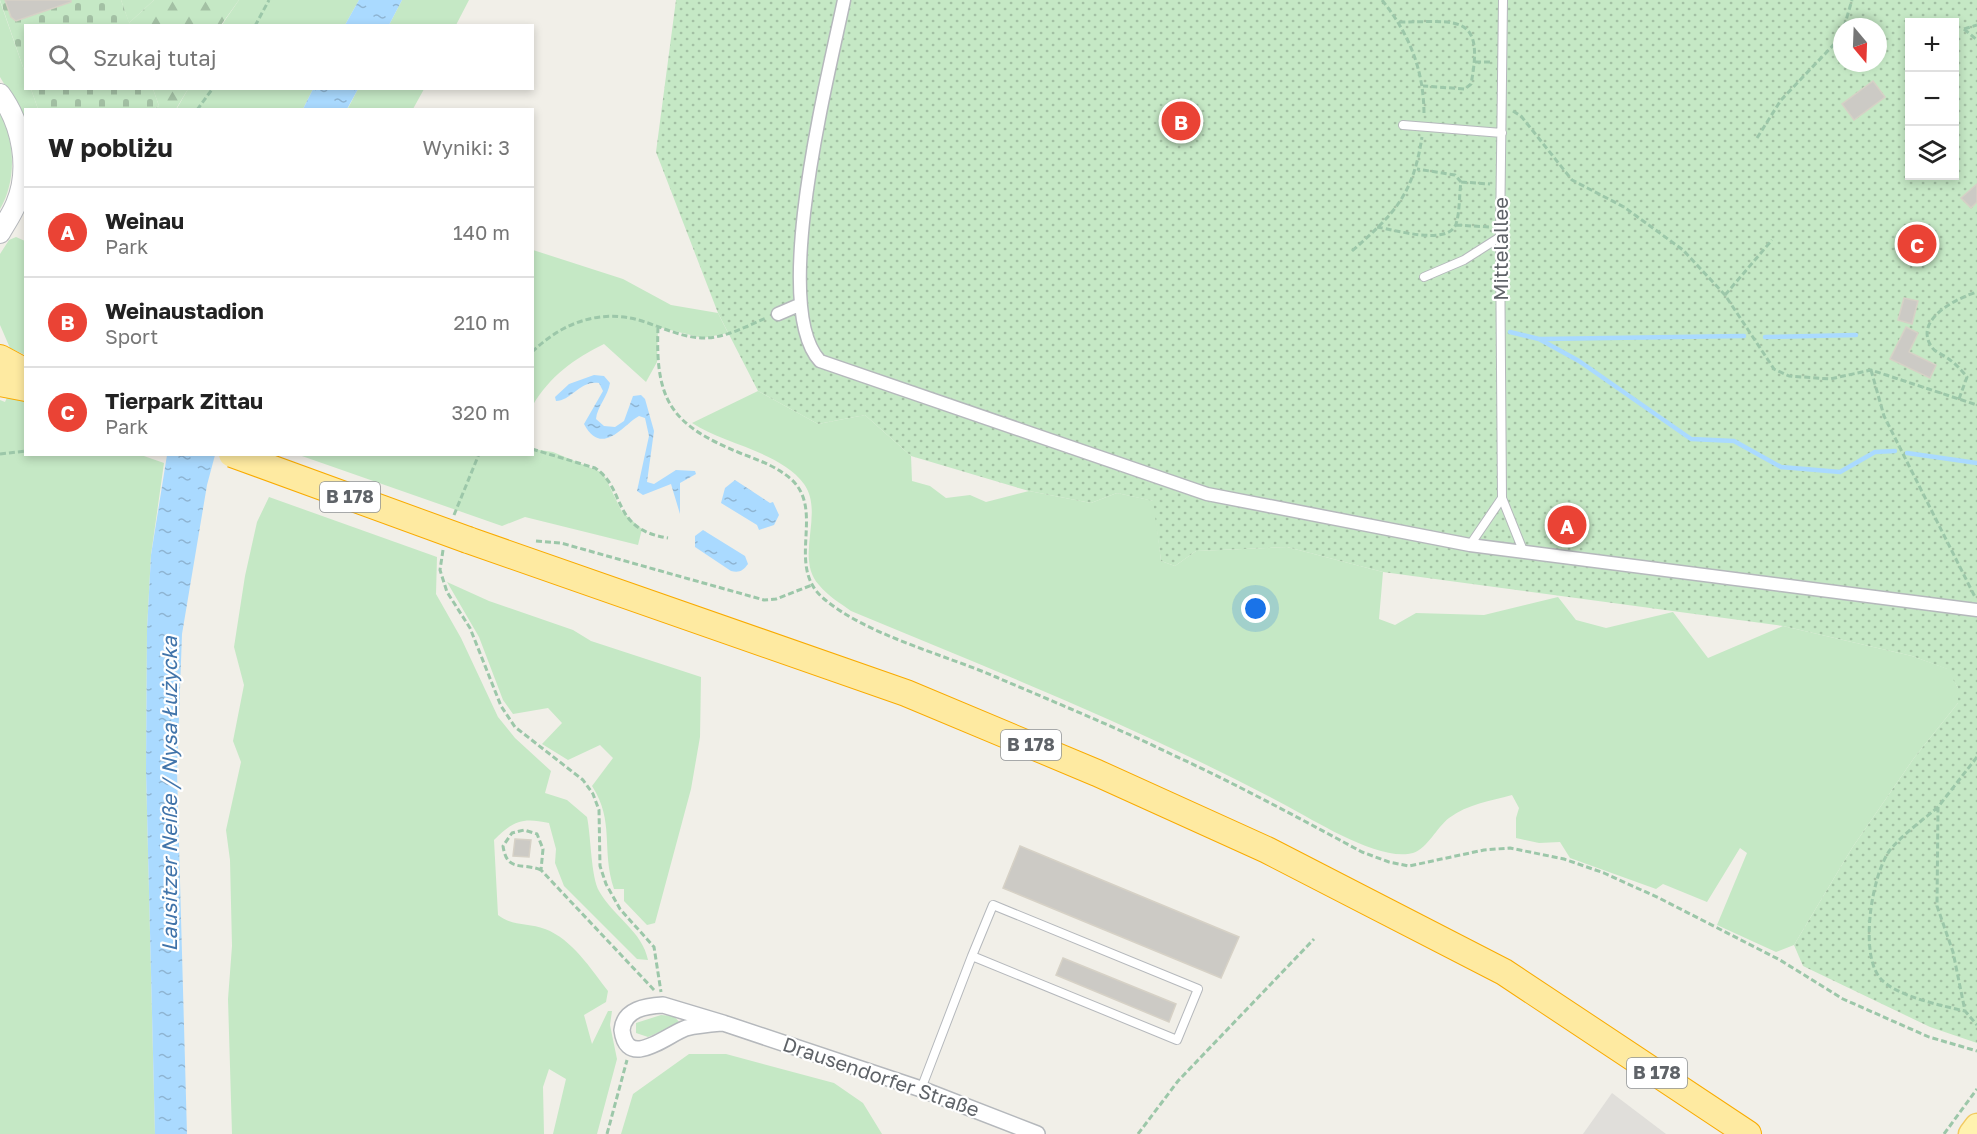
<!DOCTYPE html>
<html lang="pl">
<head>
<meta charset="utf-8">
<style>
  :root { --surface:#fff; --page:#f6f6f6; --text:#222; --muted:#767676; --line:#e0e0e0; --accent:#ea4335 }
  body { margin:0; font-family:"Golos Text",sans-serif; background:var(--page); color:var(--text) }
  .controls { position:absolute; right:18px; top:18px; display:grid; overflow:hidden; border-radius:0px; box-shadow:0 3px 9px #0003 }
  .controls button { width:54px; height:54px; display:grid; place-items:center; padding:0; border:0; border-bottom:2px solid var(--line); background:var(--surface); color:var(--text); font:30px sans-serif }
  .compass { position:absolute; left:1833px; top:18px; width:54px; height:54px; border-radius:50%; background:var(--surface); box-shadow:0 3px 9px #0003; rotate:161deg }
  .you { position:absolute; left:1256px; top:609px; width:21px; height:21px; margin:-15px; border:4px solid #fff; border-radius:50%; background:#1a73e8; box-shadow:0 0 0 9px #1a73e833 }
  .badge { display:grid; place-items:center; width:39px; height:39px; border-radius:50%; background:var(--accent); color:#fff; font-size:20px; font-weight:700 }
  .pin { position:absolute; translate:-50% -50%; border:3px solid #fff; box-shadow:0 2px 6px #0006 }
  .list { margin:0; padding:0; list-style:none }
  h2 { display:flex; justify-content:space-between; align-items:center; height:78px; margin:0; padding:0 24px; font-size:26px }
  h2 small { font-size:20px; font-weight:400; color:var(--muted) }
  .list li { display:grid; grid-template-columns:39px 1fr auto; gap:18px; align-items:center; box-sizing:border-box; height:90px; padding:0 24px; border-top:2px solid var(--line) }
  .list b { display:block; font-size:22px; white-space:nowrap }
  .list p { margin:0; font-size:20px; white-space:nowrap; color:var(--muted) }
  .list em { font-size:20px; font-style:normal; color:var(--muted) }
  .icon { flex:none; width:33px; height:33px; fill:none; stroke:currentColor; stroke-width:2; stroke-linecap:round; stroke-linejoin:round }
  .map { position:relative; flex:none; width:1977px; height:1134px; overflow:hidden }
  .search { position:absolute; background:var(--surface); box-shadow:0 3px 9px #0003; left:24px; top:24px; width:510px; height:66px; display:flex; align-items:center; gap:15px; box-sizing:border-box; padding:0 21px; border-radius:0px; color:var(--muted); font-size:22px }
  .panel { position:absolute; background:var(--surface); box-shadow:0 3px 9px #0003; left:24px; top:108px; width:510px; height:348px; border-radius:0px }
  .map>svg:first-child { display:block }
  .industrial { fill:#e0deda }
  .green { fill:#c5e8c5 }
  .forest { fill:url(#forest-firs) }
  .cemetery { fill:url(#cemetery-stones) }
  .park { fill:url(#park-dots); fill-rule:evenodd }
  .water { fill:url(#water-ripples) }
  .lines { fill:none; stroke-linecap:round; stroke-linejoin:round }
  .stream { stroke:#aadaff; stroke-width:4.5 }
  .building { fill:#cccac5; stroke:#d6d1c6; stroke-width:1.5 }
  .service-casing { stroke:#b5b8bc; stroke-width:10 }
  .pedestrian-casing { stroke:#b5b8bc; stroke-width:15 }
  .minor-casing { stroke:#b5b8bc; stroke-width:18 }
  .tertiary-casing { stroke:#b5b8bc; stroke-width:22 }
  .primary-casing { stroke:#f2c960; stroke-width:27 }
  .trunk-casing { stroke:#f9ab00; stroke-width:28 }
  .path { stroke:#9cc7a9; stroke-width:3; stroke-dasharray:6 3; stroke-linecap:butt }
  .service { stroke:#fff; stroke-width:8 }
  .pedestrian { stroke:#fff; stroke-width:12 }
  .minor { stroke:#fff; stroke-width:15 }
  .tertiary { stroke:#fff; stroke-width:20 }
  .primary { stroke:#fff2af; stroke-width:24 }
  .trunk { stroke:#feeaa1; stroke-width:26 }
  .trunk-bridge-casing { stroke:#f9ab00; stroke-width:28; stroke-linecap:butt }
  .trunk-bridge { stroke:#feeaa1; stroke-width:26 }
  .labels { text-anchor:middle; stroke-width:4.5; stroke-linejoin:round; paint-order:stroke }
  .shield { fill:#fff; stroke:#8f9295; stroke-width:1.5 }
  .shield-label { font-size:18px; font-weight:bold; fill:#5f6368 }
  .street-label { font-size:20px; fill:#5f6368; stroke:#fff }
  .water-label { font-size:21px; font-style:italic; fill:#4174aa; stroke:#fff }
</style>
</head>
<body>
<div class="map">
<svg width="1977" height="1134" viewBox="0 0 1977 1134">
  <defs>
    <pattern id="forest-firs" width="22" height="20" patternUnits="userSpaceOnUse" patternTransform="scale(1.5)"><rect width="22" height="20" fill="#c5e8c5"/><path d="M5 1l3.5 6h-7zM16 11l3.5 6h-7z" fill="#a3c0a4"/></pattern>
    <pattern id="cemetery-stones" width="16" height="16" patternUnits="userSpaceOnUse" patternTransform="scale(1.5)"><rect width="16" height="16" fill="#c5e8c5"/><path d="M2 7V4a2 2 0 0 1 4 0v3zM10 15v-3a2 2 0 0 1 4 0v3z" fill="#a3c0a4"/></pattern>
    <pattern id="park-dots" width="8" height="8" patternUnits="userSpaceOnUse" patternTransform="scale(1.5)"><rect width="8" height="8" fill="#c5e8c5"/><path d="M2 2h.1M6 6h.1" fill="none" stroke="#a3c0a4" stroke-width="1.8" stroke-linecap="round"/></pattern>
    <pattern id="water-ripples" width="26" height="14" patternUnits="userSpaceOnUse" patternTransform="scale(1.5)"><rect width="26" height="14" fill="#aadaff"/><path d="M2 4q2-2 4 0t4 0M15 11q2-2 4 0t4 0" fill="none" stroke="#8eb4d2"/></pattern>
  </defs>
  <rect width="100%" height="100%" fill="#f1efe8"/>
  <!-- industrial -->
  <path class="industrial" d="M1612,1093L1666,1134H1583Z"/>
  <!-- green -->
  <path class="green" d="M121,0H154L129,23Z
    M239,0H359L345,25L221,26Z
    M402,0H469L456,25H389Z
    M0,1L25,73L26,88L31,89L38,109L26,110L25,119L0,77Z
    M188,89H313L303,109L176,110Z
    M358,89H424L413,109L347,110Z
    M0,112C15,140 17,181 0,209Z
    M16,237L25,241V355L10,348L0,325V254L9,240Z
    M533,250L623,279L671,305L718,313L728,333L703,338L658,327L657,362L646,382L604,344C575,358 549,377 533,405Z
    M758,391L818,424L865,415L911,456L912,481L930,486L946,498L970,495L986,502L1029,491L1091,503L1117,493L1154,501L1161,561L1175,566L1196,551L1287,547L1383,572L1379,619L1395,625L1416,613L1484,615L1558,597L1576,620L1606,628L1673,612L1708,658L1783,626L1912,656L1948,669L1958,688V703L1914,758L1852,848L1794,945L1776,952L1717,925L1747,853L1740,848L1707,902L1663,884L1656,889L1570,858L1560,842L1539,843L1516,838V818L1519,808L1512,795C1490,801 1468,804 1449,818C1437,827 1428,848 1413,853C1380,862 1317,822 1287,806C1147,731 998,672 851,611C840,603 828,596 819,585C794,557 825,514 804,484C781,452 724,444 692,423Z
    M8,395L25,401L26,454L141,455L164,463L151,555L147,630L146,770L155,1134H0V400L5,402Z
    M533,449L553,452L603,473L622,512L642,529L638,545L525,517L502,526L299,455L532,454Z
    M269,497L437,557L436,594L461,638L498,717L515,738L551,771L545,793L567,800L587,817C591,836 591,877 599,891C613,916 643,932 648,960L637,959L564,886L555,863L556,849L549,823C522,817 513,821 494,840L498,915C511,926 529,923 545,929C572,939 591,969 608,991L606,1002L584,1015L592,1044L608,1011H612L610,1025L617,1059L597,1134H553L566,1079L549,1069L543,1087L544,1134H232L228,999L232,946L230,860L226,830L241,762L233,741L244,685L234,647L245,576L257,522Z
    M447,582L489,601L573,630L591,641L701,677L700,737L691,789L655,923L647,925L624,901V889H614C601,850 615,821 592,786L613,758L600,745L568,760L542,744L562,723L548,708L513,714L503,700L479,637Z
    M661,1015L674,1016L680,1023L648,1037L636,1033V1023Z
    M689,1054H726L834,1083L863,1103L882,1134H621L633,1094Z"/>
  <!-- forest -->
  <path class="forest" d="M154,0H239L221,25L130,26L129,23Z
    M153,89H188L176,109L151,110L159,106Z"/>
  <!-- cemetery -->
  <path class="cemetery" d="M0,0H121L130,25L26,26L25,73Z
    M31,89H153L159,106L151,110L38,109Z"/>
  <!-- park -->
  <path class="park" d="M676,0H1977V1043L1930,1027L1803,966L1794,945L1852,848L1914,758L1958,703V688L1947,669L1912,656L1783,626L1383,572L1287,547L1196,551L1175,566L1161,561L1153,501L1117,493L1091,503L1029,491L911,456L865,415L818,424L758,391L718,313L656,152ZM1910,22H1954V176H1910ZM1842,27H1878V63H1842Z"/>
  <!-- water -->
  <path class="water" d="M359,0H402L389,25H345Z
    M313,89V88L358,89L347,109H303Z
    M594,375L604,376L610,383C608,396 597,407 596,419L604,426L615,427L624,421L633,396L641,395L645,399L654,431L647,482L654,484L676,470L695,471L696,474L680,483V514L671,484L643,495L637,491L649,436L645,418L639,416C624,424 602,458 584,424L603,391L599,383C580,380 571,401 556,401L555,397L569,384Z
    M167,455H215L207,485L182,634L177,772L187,1134H155L146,770L147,630L151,555Z
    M735,480L770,503L773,502L779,515L774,525L759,530L757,525L721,503L725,488Z
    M703,530L745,556L748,564C743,571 739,573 731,571L695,547V536Z"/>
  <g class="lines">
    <!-- stream -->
    <path class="stream" d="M1510,332L1539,339L1579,361L1691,439L1734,441L1781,467L1840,472L1875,452L1895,451
      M1765,337L1856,335
      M1540,339L1744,336
      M1907,453L1977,463"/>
  </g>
  <!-- building -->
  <path class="building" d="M5,0H71V2L16,21L11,17Z
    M1873,81L1885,97L1854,120L1842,104Z
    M1977,184V202L1971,208L1961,198Z
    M1904,298L1918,301L1912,324L1898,320Z
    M1906,327L1918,333L1909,352L1936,365L1930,378L1890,359Z
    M515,839L531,840L529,857L513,856Z
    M1020,846L1239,937L1221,978L1003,888Z
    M1063,958L1176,1004L1169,1022L1056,975Z"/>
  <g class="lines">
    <!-- service casing -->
    <g class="service-casing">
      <path id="service" d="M1503,0L1500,237L1502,498L1524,553
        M1403,125L1502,133
        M1424,277L1464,260L1500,237
        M1470,545L1502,498
        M993,905L1198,989L1177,1040L972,956Z
        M921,1089L972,956"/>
    </g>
    <!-- pedestrian casing -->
    <g class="pedestrian-casing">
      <path id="pedestrian" d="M844,0C829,73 769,307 820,361L1207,494L1470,545L1977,610
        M778,314L799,305"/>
    </g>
    <!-- minor casing -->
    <g class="minor-casing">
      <path id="minor" d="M663,1005L723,1023C711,1024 698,1025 686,1028C668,1034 627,1071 622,1030C624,1009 646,1006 663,1005Z
        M723,1023L921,1089L1037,1134"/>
    </g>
    <!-- tertiary casing -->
    <g class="tertiary-casing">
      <path id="tertiary" d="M0,94C22,124 31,169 16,204C12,214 5,224 0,233"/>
    </g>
    <!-- primary casing -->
    <g class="primary-casing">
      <path id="primary" d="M1971,1134L1977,1126"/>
    </g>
    <!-- trunk casing -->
    <g class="trunk-casing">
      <path id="trunk" d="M0,358L26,372
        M0,383L26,388
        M468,540L906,693L1097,773L1267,850L1504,972L1748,1134"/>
    </g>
    <!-- path -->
    <path class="path" d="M1382,0C1410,35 1424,71 1424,115
      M1399,22C1457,22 1485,12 1471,84L1465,89L1423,86
      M255,26L269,0
      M1844,27L1852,0
      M1964,29L1977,40
      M1964,29L1977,25
      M1475,62H1492
      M197,110L213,88
      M1513,111L1521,116L1572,180L1624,207L1683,250L1725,295L1774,369L1789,376L1830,379L1871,370L1977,405
      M1757,138L1781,100L1842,36
      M1461,182L1490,184
      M1456,225L1490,227
      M1377,227C1395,230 1448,246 1456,224C1460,212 1459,195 1461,182L1455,175L1417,169
      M1352,251C1395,213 1413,195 1422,137
      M1725,295L1772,240
      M658,327C655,402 672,425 740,453C758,460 776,466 791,479C826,511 785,565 823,598C866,635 943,654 996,677C1054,702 1113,726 1171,754C1236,784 1299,818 1362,852L1389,862L1409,866L1484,850L1510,848L1564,859L1604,873L1659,898L1780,960L1843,999L1929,1037L1977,1051
      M532,352C562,323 600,308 642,321C661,327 683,338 704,338C725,338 747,326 766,318
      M1871,370L1884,416L1975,597
      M1959,399L1967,377C1962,371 1956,364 1950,360C1944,355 1934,352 1931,346C1914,319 1957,298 1977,292
      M532,449L595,468C627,489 610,529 668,538
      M0,454L26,451
      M454,515L479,454
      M536,541L561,543L764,600L776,599L812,585
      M443,550L440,570L447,592L470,628L501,706L515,727L583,780L593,794L599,810L600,866L606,884L620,909L654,947L661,992
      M1977,757L1938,807L1937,906L1953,952L1965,1011L1977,1025
      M1938,807C1923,820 1903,834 1890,850C1872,874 1859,953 1880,978C1895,996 1943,1006 1965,1011
      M541,870C522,862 507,873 503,846L512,833L524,830L537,834L543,849L541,870L655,991
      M607,1134L627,1060
      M1138,1134L1178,1081L1314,939
      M1944,1134L1977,1089"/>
    <!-- service -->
    <use href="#service" class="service"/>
    <!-- pedestrian -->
    <use href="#pedestrian" class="pedestrian"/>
    <!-- minor -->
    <use href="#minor" class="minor"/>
    <!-- tertiary -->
    <use href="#tertiary" class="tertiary"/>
    <!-- primary -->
    <use href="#primary" class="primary"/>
    <!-- trunk -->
    <use href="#trunk" class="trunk"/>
    <!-- trunk-bridge casing -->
    <g class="trunk-bridge-casing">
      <path id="trunk-bridge" d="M232,454L468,540"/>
    </g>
    <!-- trunk-bridge -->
    <use href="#trunk-bridge" class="trunk-bridge"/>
  </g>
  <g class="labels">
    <!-- shield labels -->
    <g class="shield">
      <rect x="320" y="482" width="60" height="30" rx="4.5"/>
      <rect x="1001" y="730" width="60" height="30" rx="4.5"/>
      <rect x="1627" y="1058" width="60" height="30" rx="4.5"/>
    </g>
    <g class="shield-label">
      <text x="350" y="503">B 178</text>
      <text x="1031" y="751">B 178</text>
      <text x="1657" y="1079">B 178</text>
    </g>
    <!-- street labels -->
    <g class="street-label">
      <text transform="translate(1501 249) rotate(-90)" y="7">Mittelallee</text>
      <text transform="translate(881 1077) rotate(19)" y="7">Drausendorfer Straße</text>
    </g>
    <!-- water labels -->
    <g class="water-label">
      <text transform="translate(170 794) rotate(-90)" y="7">Lausitzer Neiße / Nysa Łużycka</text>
    </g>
  </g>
</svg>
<div class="controls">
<button>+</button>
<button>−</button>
<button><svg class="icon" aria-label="layers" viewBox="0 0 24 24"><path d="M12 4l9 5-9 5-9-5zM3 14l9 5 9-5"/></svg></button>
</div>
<svg class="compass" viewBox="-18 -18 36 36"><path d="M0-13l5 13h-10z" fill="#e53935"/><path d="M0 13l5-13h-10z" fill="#767676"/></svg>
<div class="you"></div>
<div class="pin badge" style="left:1567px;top:525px">A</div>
<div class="pin badge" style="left:1181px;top:121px">B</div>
<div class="pin badge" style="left:1917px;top:244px">C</div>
<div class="search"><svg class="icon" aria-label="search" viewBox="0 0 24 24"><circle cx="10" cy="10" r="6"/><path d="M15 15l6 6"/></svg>Szukaj tutaj</div>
<section class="panel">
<h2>W pobliżu<small>Wyniki: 3</small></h2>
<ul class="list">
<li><span class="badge">A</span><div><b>Weinau</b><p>Park</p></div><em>140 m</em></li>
<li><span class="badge">B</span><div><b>Weinaustadion</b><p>Sport</p></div><em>210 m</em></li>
<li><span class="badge">C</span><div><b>Tierpark Zittau</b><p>Park</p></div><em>320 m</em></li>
</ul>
</section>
</div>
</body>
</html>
